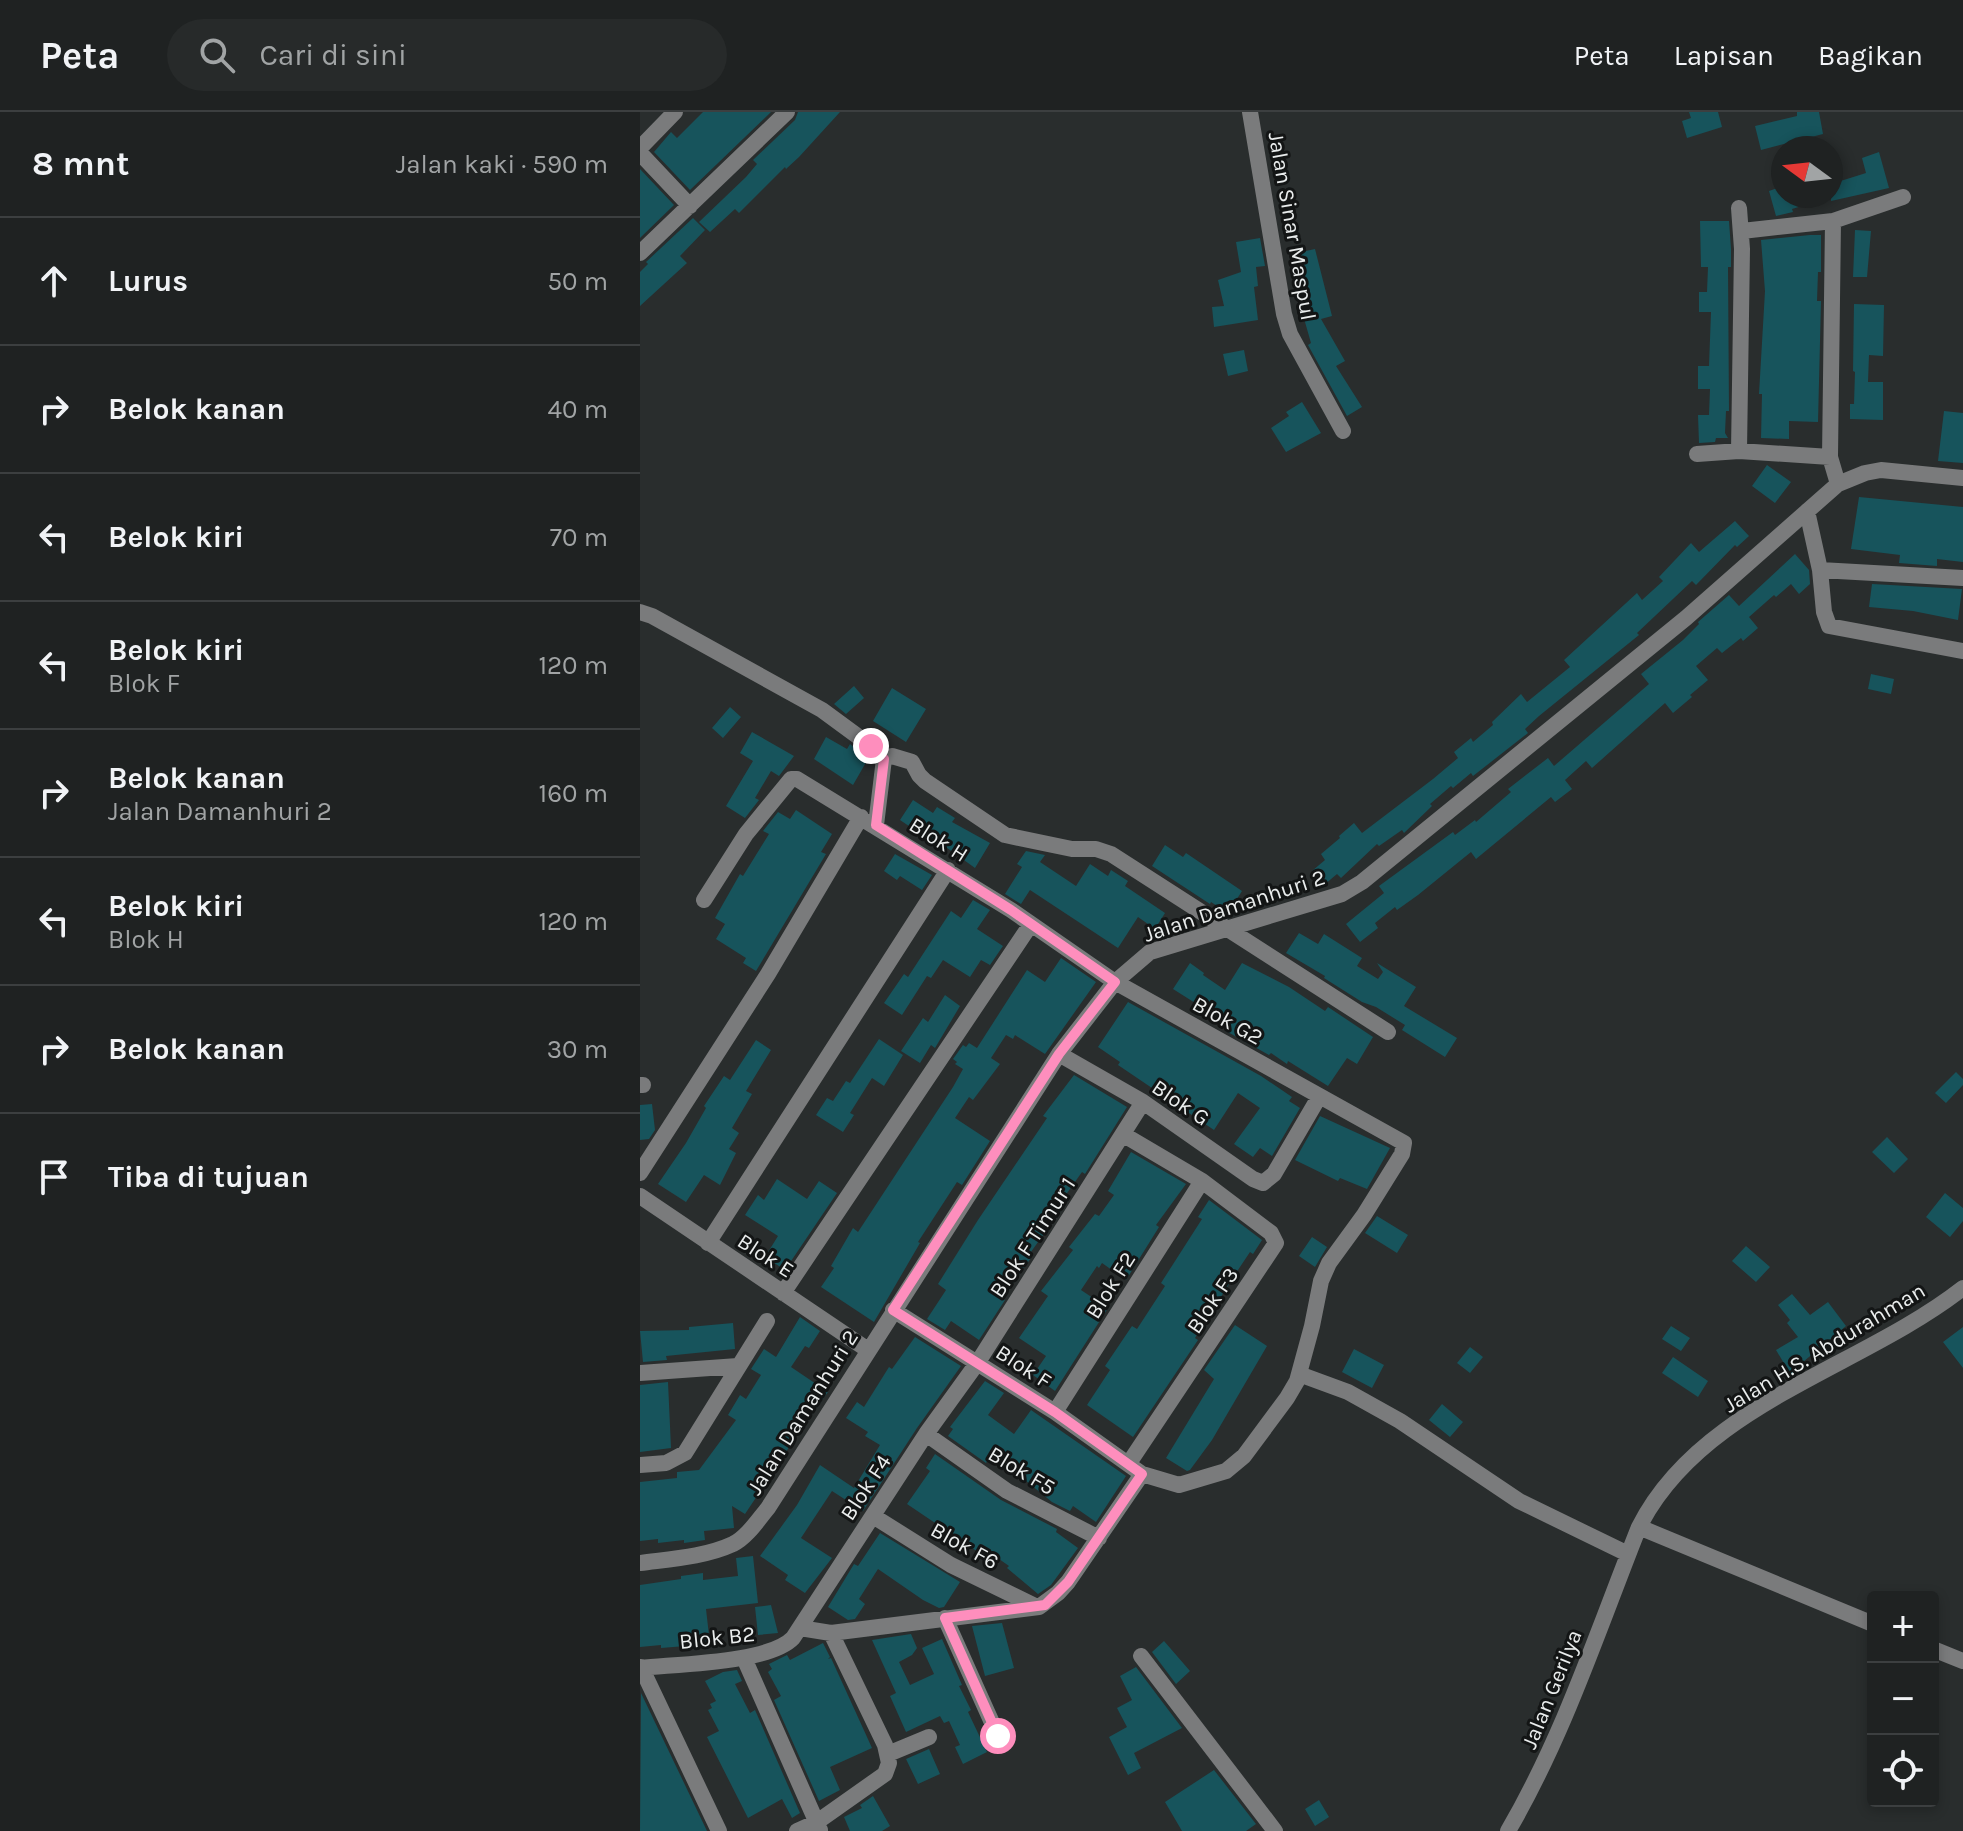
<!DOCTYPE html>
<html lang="id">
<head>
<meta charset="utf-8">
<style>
  :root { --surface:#1f2222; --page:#272a2a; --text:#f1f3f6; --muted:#a1a4a5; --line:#3c3f40 }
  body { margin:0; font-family:Karla,sans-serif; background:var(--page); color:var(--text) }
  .controls { position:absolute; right:24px; bottom:24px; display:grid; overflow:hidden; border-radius:8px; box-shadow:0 4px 12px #0003 }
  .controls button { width:72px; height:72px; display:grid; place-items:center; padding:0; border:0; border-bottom:2px solid var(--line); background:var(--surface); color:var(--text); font:40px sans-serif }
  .compass { position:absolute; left:1131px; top:24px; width:72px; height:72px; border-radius:50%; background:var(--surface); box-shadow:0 4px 12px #0003; rotate:285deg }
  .stop { position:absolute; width:24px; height:24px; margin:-18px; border:6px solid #fe8ebd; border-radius:50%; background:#fff }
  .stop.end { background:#fe8ebd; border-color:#fff; box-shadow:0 2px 8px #0008 }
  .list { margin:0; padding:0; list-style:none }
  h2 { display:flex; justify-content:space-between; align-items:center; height:104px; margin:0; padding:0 32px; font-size:34px }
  h2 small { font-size:26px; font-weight:400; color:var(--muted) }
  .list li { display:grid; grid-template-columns:52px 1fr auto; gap:24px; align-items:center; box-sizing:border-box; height:128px; padding:0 32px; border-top:2px solid var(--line) }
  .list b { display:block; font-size:30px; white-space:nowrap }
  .list p { margin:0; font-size:26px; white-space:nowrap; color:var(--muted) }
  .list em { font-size:26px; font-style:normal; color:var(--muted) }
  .icon { flex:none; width:44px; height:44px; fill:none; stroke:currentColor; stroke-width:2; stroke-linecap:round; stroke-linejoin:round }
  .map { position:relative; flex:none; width:1323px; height:1719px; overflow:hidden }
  header { display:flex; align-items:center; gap:48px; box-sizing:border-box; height:112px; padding:0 40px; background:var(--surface); border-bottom:2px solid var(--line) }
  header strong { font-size:38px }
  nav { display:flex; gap:44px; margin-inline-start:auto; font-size:28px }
  .search { width:560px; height:72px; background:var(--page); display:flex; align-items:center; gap:20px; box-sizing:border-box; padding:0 28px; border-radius:44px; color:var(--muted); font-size:30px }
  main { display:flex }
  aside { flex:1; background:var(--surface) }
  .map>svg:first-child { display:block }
  .building { fill:#17545c }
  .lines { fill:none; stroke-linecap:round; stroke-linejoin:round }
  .minor { stroke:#7a7b7c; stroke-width:16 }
  .route { stroke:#fe8ebd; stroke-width:10 }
  .labels { text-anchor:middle; stroke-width:6; stroke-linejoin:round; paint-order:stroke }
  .street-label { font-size:22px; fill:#eaeded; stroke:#131515 }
</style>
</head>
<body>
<header>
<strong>Peta</strong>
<div class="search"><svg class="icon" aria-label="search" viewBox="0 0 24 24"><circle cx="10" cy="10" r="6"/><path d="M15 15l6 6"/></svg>Cari di sini</div>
<nav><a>Peta</a><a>Lapisan</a><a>Bagikan</a></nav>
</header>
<main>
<aside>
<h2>8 mnt<small>Jalan kaki · 590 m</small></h2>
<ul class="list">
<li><svg class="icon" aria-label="ahead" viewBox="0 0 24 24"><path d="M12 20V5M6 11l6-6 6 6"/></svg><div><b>Lurus</b></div><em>50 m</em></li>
<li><svg class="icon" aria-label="right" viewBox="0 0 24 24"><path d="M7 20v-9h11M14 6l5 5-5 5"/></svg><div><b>Belok kanan</b></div><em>40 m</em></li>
<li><svg class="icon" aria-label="left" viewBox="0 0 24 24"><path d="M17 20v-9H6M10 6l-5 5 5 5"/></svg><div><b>Belok kiri</b></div><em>70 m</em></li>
<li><svg class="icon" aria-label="left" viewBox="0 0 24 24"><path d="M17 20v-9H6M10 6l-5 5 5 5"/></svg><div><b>Belok kiri</b><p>Blok F</p></div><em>120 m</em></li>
<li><svg class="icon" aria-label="right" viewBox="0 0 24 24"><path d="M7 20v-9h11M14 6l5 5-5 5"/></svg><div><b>Belok kanan</b><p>Jalan Damanhuri 2</p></div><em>160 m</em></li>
<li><svg class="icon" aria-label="left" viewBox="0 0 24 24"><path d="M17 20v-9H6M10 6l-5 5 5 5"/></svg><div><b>Belok kiri</b><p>Blok H</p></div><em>120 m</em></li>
<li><svg class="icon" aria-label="right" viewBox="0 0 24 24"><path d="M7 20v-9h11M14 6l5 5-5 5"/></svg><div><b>Belok kanan</b></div><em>30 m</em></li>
<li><svg class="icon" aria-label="arrive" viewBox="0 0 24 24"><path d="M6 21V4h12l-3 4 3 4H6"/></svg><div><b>Tiba di tujuan</b></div></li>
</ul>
</aside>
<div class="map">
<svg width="1323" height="1719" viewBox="0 0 1323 1719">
  <rect width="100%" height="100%" fill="#292d2d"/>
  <!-- building -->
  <path class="building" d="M63,0H131L50,78L14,40L31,20L37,26Z
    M158,0H200L159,45L146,57L145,55L99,101L95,97L70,120L59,110L106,65L117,52L113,48L155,8Z
    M1049,0H1078L1082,15L1047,26L1042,9L1051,6Z
    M1157,0H1179L1183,22L1121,38L1115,14L1157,4Z
    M1239,40L1249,76L1191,89V72L1226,61L1222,46Z
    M0,57L34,93L0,126Z
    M1143,74V84H1184L1185,87L1152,97L1153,100L1136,104L1129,79Z
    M53,106L65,118L40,144L47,151L0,194V160L8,152L6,150Z
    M1060,109H1089L1091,137V155H1088L1089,299H1086L1085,321L1088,326H1076L1075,330L1059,331L1058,303H1069L1070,277H1058V254H1069L1071,200H1059V180H1067L1068,155H1061Z
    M1215,118L1231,119L1227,165H1213Z
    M1170,123H1181V160H1178L1177,189H1181L1178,310L1149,309V327L1121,326L1122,282H1119L1125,179L1121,128Z
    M620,126L625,154L616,155L618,174L614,175L618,208L574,215L572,195L584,194L578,168L601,160L596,130Z
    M675,137L692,204L681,207L705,249L696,254L722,295L707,304L668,233L671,231L659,189L654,158L661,157L657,141Z
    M1214,192L1244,193L1243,244L1229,243L1228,270H1243V308L1210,307V292H1214L1215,260L1213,259Z
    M604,238L608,259L588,264L583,242Z
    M662,290L681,321L646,340L631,316L649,304L646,300Z
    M1304,299L1323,301V351L1298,349Z
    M1127,353L1151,370L1135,391L1112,374Z
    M1219,385L1323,395V450L1297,447V454L1259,451L1260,443L1211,437Z
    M1095,409L1109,424L1097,435L1095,433L1056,473L1052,469L997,521L999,523L899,604L885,617L888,621L833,664L831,661L813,676L811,674L790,692L792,694L764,721L762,718L739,734L737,732L701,766L697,762L684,773L672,759L685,748L681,742L700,726L699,724L714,711L722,721L793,667L818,646L814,640L831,626L833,630L853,613L852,610L881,582L887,590L930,555L924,548L997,481L1002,488L1023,469L1019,465L1051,431L1059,440Z
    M1155,442L1169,458L1170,472L1159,482L1151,472L1136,485L1134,483L1109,505L1118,516L1103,529L1101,526L1082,541L1077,536L1056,554L1068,568L1050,583L1052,585L1033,601L1025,591L952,656L946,649L925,668L932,677L915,690L911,685L836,747L831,740L778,783L757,798L755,795L735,811L738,816L720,830L706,812L744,781L739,774L813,720L815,723L835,708L836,710L871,680L868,677L908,646L914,654L1009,572L1001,562L1043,528L1059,512L1058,510L1089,483L1099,494Z
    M1232,472L1322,477L1318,508L1273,499L1229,495Z
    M1231,562L1254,567L1251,582L1228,577Z
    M214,574L224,586L206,602L194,592Z
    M252,576L286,597L266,630L233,609Z
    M90,595L101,605L83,626L72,616Z
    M112,620L154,644L139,664L131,659L115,686L119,688L105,706L86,694L113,649L100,641Z
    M186,625L207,637L210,632L228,647L213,673L174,647Z
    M273,688L293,701L297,695L315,706L312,710L350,731L335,756L296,728L294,731L260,708Z
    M156,698L192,722L181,740L186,742L116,859L103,851L106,846L76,827L85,812L75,806L100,762L103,764L129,722L123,719L138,700L150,707Z
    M525,733L543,745L546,741L602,779L588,801L571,790L570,792L512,754Z
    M386,739L405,743L400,750L436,774L450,752L468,764L471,758L488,769L485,774L525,801L515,817L498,805L478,836L390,778L381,792L365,782L382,755L377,752Z
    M255,742L292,763L282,778L260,764L257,768L244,759Z
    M333,788L350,798L337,817L363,834L350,853L341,848L330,865L303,848L291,866L287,864L262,903L244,891L264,862L268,865L311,799L321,806Z
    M659,821L678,832L684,822L722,846L717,854L738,867L743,860L737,851L776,875L764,894L817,926L805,945L762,918L765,913L736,895L722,890L684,866L685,864L646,841Z
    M421,846L456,870L405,942L375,923L373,927L366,923L351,946L360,952L333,988L329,985L315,1006L350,1029L322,1073L317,1070L278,1130L280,1131L234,1210L181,1175L194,1156L191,1154L213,1116L218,1120L313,975L323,957L315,952L317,950L313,947L323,933L326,935L329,931L337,936L387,858L405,870Z
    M550,851L564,861L563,863L585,878L602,851L649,875L685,899L688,895L733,925L717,952L707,946L688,974L648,949L647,952L631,941L629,943L586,919L590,913L533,877Z
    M305,883L320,894L295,936L291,933L280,951L261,939L283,906L288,910Z
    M488,890L621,964L652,985L649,989L660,996L632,1044L620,1036L613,1045L594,1032L620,996L598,981L574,1018L478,953L480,950L458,935Z
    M239,927L263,943L244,974L232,966L210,1001L214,1003L203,1020L176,1003L187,986L193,989L206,969L210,971Z
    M116,928L131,938L106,979L112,982L92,1016L99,1021L89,1037L96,1041L80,1073L64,1063L46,1090L18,1072L46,1031L66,996L64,994L84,964L90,968Z
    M1316,960L1323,967V973L1306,991L1295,981Z
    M434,963L487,995L445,1062L442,1060L425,1084L429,1087L388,1144L391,1146L362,1186L365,1188L339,1228L311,1209L305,1218L287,1207L306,1178L298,1172L338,1108L407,1006L403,1004Z
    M12,992L15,1018L9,1027L0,1028V993Z
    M680,1004L750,1036L727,1077L700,1066L698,1069L655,1048Z
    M1247,1025L1268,1047L1254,1061L1232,1040Z
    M491,1040L546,1072L516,1113L519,1115L486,1168L462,1151L459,1156L457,1154L441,1178L468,1196L415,1279L393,1263L406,1244L379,1226L408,1184L401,1179L433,1138L429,1135L455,1102L459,1104L474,1083L468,1079Z
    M137,1067L167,1087L179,1069L197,1081L145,1158L125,1145L138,1124L105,1103L118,1083L124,1088Z
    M1305,1081L1323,1096V1109L1310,1125L1286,1105Z
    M569,1088L622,1128L613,1142L610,1140L596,1161L555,1226L558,1228L493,1325L447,1293L470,1258L465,1254L492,1214L497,1217L525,1174L521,1171L562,1107L558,1105Z
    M737,1104L768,1123L757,1141L725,1121Z
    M672,1125L687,1135L675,1155L659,1144Z
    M1106,1134L1130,1155L1116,1170L1092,1149Z
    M1152,1182L1170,1203L1188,1190L1206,1214L1163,1250L1166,1254L1151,1263L1136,1238L1158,1225L1147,1211L1150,1208L1138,1193Z
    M160,1205L180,1219L169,1236L165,1234L151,1255L188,1280L159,1319L120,1382L119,1381L105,1402L92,1394L94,1416L64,1419L65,1428L44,1431V1428L18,1431V1427L0,1429V1370L37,1366V1360L59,1358L96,1308L88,1303L100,1283L106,1287L121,1263L111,1257L124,1237L136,1245Z
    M93,1211L95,1237L26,1244L27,1248L3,1250L0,1219L49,1218V1215Z
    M595,1213L627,1234L572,1328L550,1358L547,1359L526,1346L574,1267L564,1258Z
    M1031,1214L1050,1226L1041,1239L1022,1227Z
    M1323,1215V1256L1303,1230Z
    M275,1225L321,1254L277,1316L223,1399L192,1379L161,1426L192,1446L165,1481L145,1468L148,1463L120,1444L157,1393L180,1353L214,1376L240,1333L225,1324L228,1320L206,1306L217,1290L224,1295L249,1255L252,1257Z
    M830,1235L843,1245L830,1261L817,1251Z
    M714,1237L744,1253L732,1276L702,1260Z
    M1033,1245L1068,1269L1058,1285L1022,1261Z
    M345,1269L364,1281L348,1303L374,1322L391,1298L486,1364L456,1410L433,1394L430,1399L412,1390L374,1359L376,1357L353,1341L346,1351L308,1324L313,1317L310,1315Z
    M28,1270L31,1336L0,1340V1273Z
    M802,1292L823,1310L810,1325L789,1308Z
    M295,1342L361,1388L417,1417L416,1420L438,1436L411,1473L398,1482L367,1456L369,1454L342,1435L338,1440L267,1392L290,1359L286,1356Z
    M240,1421L320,1470L304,1495L299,1496L283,1488L238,1457L219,1487L225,1492L215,1507L208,1508L188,1495L214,1452L218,1454Z
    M113,1444L118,1491L66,1497L70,1532L21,1536V1533L0,1535V1473L41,1467V1464L63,1461V1468L98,1464L96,1446Z
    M131,1493L138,1521L118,1523L115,1495Z
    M362,1511L374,1556L345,1564L332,1514Z
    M271,1522L277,1536L272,1543L259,1550L270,1573L294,1562L282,1536L302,1527L322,1573L319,1574L331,1598L328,1600L347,1640L323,1652L315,1635L320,1633L309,1609L304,1611L300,1604L266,1620L250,1584L256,1581L232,1528Z
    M524,1529L550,1559L536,1572L512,1540Z
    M183,1531L190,1545L188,1547L191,1546L232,1636L190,1655L200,1678L179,1689L134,1588L141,1584L128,1560L132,1557L129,1552L147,1543L150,1548Z
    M496,1555L542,1616L494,1641L501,1656L488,1663L469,1625L487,1615L477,1596L492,1588L480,1564Z
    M97,1558L102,1569L95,1572L110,1601L115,1598L160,1701L152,1706L142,1687L108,1706L67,1625L79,1619L68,1598L72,1596L70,1592L76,1589L65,1569L83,1560Z
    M1,1581L67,1719H0Z
    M289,1637L300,1662L278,1672L266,1647Z
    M574,1658L616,1712L606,1719H542L525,1690Z
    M233,1684L250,1714L242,1719H210L204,1705L222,1696L220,1693Z
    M679,1688L689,1705L675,1714L665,1697Z"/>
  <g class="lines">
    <!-- minor -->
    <path class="minor" d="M610,0L644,202L650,222L703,319
      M0,36L35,0
      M0,41L50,94
      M1099,96L1102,137L1099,339L1190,345
      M1193,109L1190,345L1198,372
      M1102,119L1193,109L1263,85
      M0,141L147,0
      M1057,342L1099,339
      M1167,399L1180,458L1323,466
      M1180,458L1184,500L1189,514L1322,539
      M0,500L12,504L182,598L231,634L244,647L236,713
      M244,647L252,644L272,650L279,663L285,669L365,723L432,737H456L471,742L748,920
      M64,788L106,722L151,667H157L371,798L475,870L764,1031L762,1042L724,1103L689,1151L681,1169L672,1214L657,1269L647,1286L604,1344L586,1359L539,1373L502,1362
      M419,942L503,990L613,1067L623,1071L634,1062L679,985
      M0,973H3
      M484,1023L562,1069L631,1121L636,1131L489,1351
      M0,1061L128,862L221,705
      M0,1084L228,1238
      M68,1131L308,758
      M143,1181L391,812
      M0,1261L98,1254
      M659,1262L708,1280L760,1309L879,1389L988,1442
      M415,1300L562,1069
      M286,1322L367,1379L459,1426
      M0,1353L26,1351L45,1341L127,1209
      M233,1404L311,1453L397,1495
      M999,1415L1233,1512
      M0,1451C30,1447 65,1445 93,1432C107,1425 118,1408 128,1396L419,942L475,870L510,840L702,782L722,770L1046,506L1198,372L1225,361L1241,358L1323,366
      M305,1506L358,1624
      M160,1516L191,1521L399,1495L418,1481L428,1470L502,1362L415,1300L253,1198
      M1293,1537L1323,1549
      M501,1544L635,1719
      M104,1546L180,1718
      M1,1555L79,1719
      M0,1556C38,1552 129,1551 153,1526L286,1322L338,1250L503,990
      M248,1642L289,1625
      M157,1719L177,1710L245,1662L249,1651L245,1633L191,1521
      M868,1719C924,1623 958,1518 999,1415C1061,1292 1221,1256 1323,1176"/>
  </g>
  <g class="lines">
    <!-- route -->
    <path class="route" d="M231,634L244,647L236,713L371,798L475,870L419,942L253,1198L415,1300L502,1362L428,1470L405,1493L305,1506L358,1624"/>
  </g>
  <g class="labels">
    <!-- street labels -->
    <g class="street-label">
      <text transform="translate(653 114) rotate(80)" y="8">Jalan Sinar Maspul</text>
      <text transform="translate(299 727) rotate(32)" y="8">Blok H</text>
      <text transform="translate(594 793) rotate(-18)" y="8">Jalan Damanhuri 2</text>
      <text transform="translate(588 908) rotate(29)" y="8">Blok G2</text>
      <text transform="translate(541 990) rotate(34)" y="8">Blok G</text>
      <text transform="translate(392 1125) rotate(-57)" y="8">Blok F Timur 1</text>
      <text transform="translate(126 1143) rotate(33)" y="8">Blok E</text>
      <text transform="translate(470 1173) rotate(-58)" y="8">Blok F2</text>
      <text transform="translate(572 1188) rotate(-56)" y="8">Blok F3</text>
      <text transform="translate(1184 1235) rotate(-31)" y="8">Jalan H.S. Abdurahman</text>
      <text transform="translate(384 1254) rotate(33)" y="8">Blok F</text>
      <text transform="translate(162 1300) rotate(-58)" y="8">Jalan Damanhuri 2</text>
      <text transform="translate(382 1358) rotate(31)" y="8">Blok F5</text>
      <text transform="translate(225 1375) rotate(-57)" y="8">Blok F4</text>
      <text transform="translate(325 1433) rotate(29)" y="8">Blok F6</text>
      <text transform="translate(77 1525) rotate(-6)" y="8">Blok B2</text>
      <text transform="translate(911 1577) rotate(-68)" y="8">Jalan Gerilya</text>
    </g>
  </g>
</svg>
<div class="controls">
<button>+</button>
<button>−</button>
<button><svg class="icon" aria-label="locate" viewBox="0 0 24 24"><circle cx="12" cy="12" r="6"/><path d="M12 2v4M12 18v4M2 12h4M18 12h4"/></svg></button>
</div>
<svg class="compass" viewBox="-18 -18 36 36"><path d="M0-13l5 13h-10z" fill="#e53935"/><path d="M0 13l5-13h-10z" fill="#a1a4a5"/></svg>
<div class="stop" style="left:358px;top:1624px"></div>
<div class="stop end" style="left:231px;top:634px"></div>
</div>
</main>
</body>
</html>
